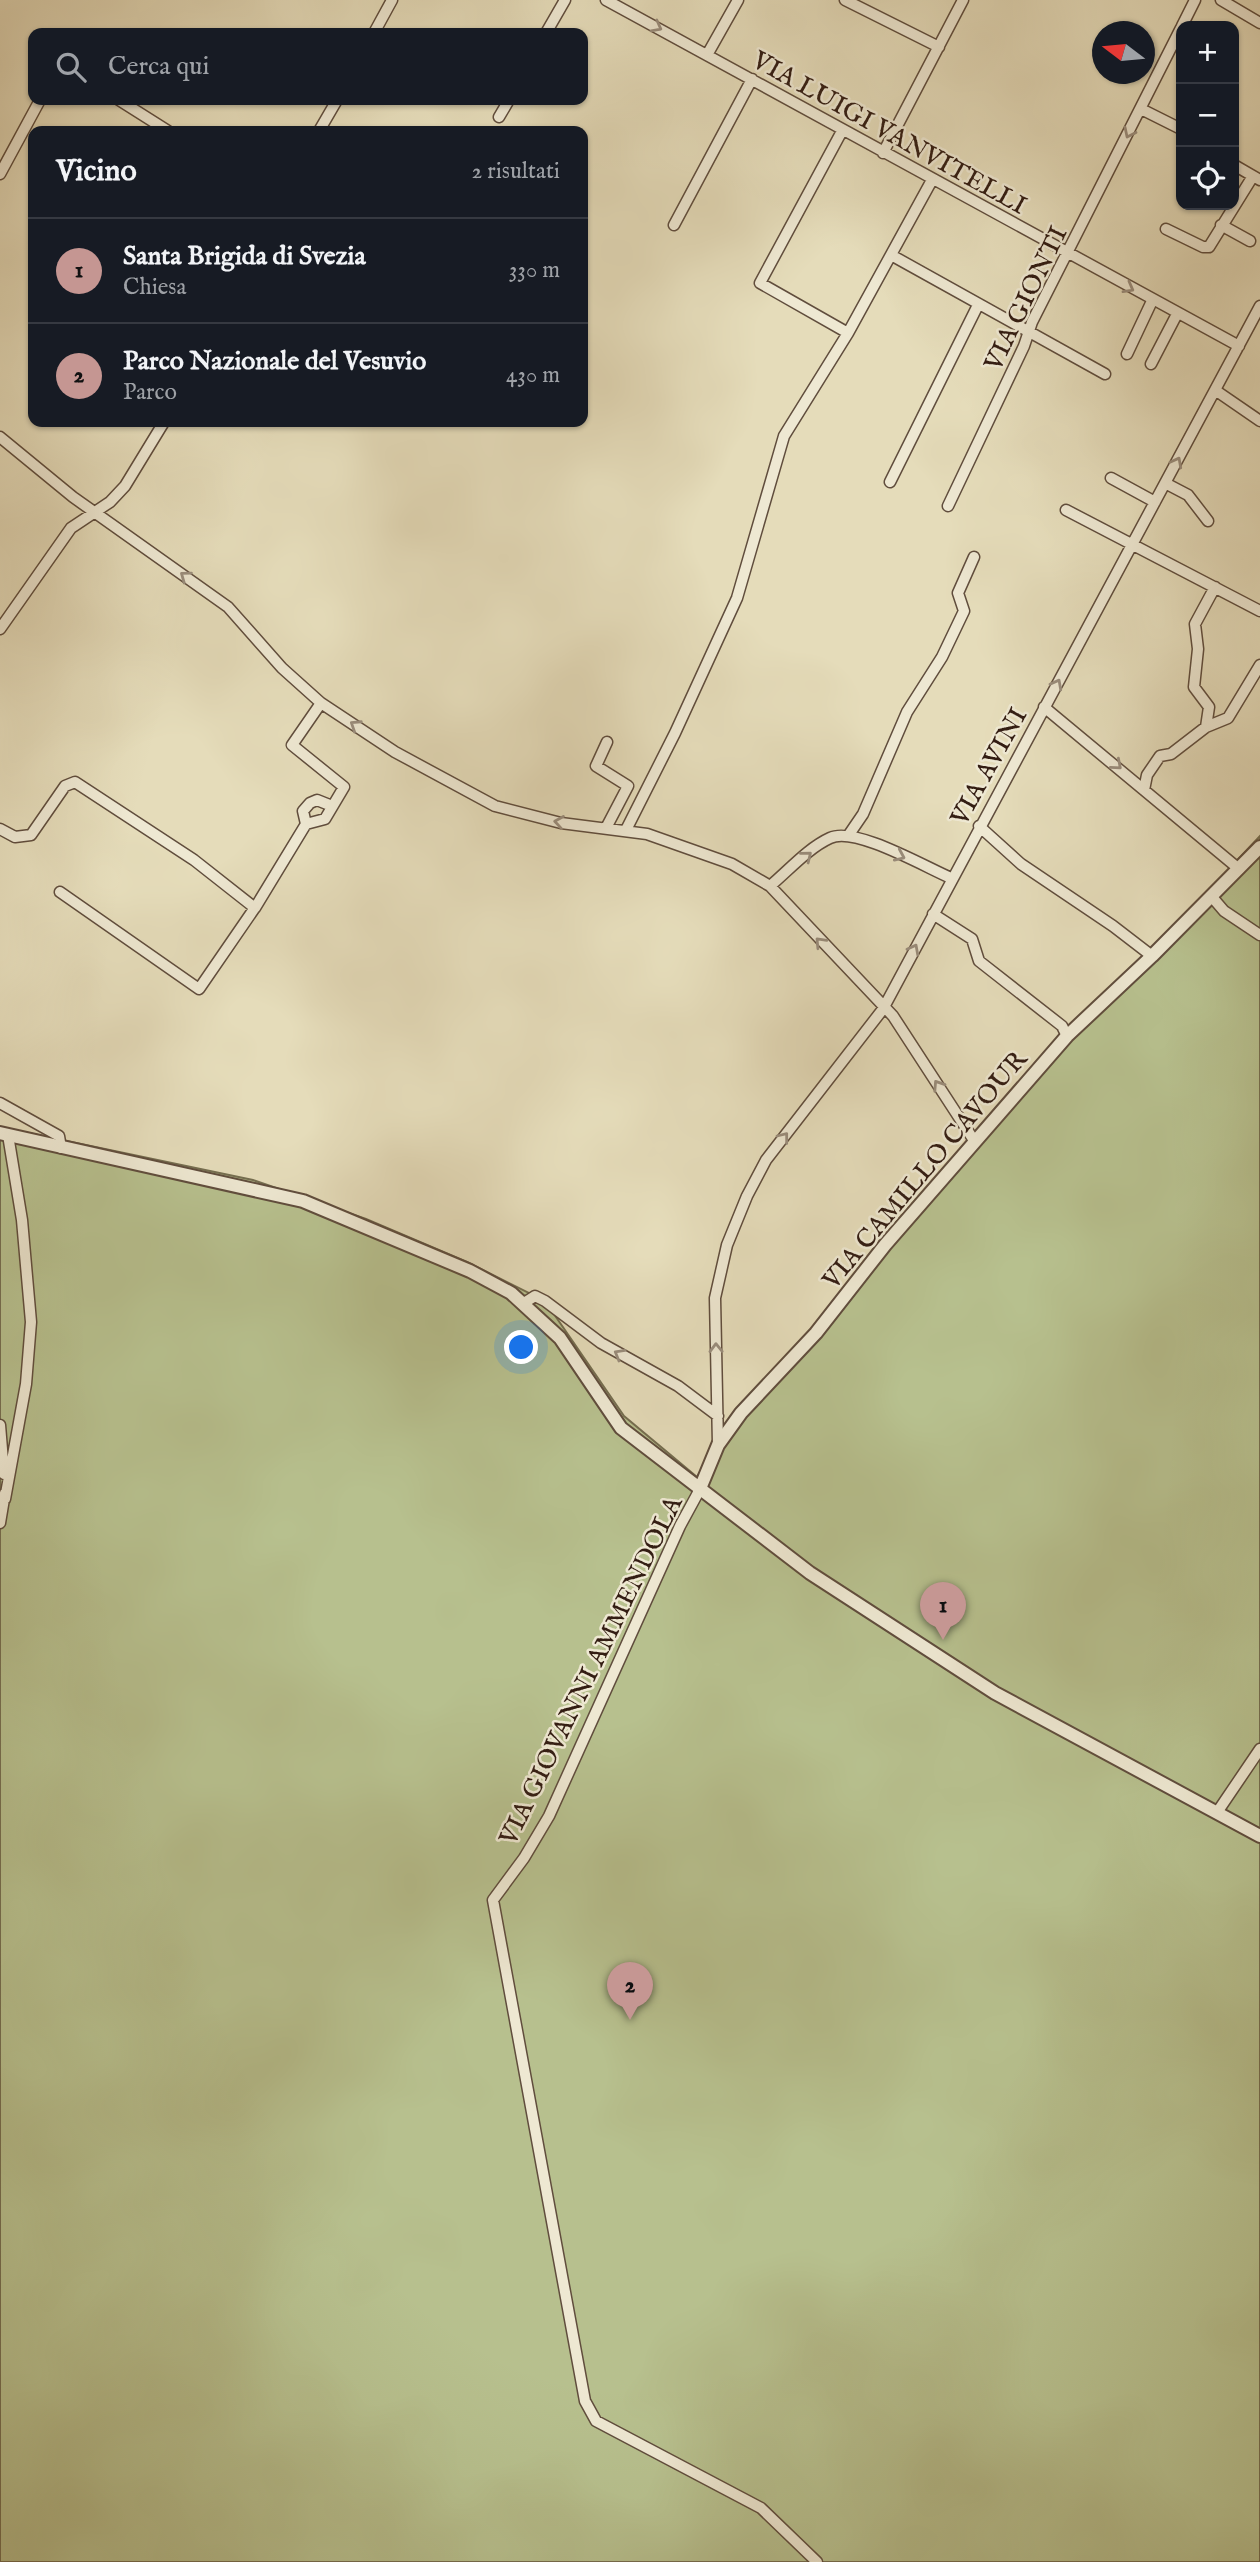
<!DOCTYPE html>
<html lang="it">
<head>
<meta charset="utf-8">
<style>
  :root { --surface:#171b24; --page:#20242c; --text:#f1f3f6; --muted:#9ea1a6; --line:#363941; --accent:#c59692 }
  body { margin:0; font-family:"IM FELL English",serif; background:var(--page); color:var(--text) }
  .controls { position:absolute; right:21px; top:21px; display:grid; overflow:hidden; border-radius:14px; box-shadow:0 2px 5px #0004 }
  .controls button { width:63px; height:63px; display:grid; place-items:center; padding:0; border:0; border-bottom:2px solid var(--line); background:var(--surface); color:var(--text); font:35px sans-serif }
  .compass { position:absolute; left:1092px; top:21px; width:63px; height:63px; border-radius:50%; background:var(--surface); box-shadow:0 2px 5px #0004; rotate:286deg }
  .you { position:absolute; left:522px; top:1348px; width:24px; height:24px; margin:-18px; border:5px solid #fff; border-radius:50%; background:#1a73e8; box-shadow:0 0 0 10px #1a73e833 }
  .badge { display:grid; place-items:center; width:46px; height:46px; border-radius:50%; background:var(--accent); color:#111; font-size:23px; font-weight:700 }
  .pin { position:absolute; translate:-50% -58px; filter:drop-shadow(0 2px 4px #0008) }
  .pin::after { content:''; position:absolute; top:37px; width:24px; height:21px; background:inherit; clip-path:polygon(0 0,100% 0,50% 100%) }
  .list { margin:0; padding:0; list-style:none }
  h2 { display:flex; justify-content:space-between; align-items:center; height:91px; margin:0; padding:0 28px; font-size:30px }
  h2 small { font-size:23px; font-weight:400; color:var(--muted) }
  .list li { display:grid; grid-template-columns:46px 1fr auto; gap:21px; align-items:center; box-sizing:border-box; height:105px; padding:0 28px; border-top:2px solid var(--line) }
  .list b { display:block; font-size:26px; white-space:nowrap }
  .list p { margin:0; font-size:23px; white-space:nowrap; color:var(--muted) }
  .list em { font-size:23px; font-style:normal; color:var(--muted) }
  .icon { flex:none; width:38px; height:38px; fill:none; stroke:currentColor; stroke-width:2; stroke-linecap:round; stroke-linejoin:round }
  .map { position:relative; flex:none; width:1260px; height:2562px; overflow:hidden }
  .search { position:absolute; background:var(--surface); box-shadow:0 2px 5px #0004; left:28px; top:28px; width:560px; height:77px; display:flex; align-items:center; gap:18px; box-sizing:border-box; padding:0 24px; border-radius:14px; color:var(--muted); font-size:26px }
  .panel { position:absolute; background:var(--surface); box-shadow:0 2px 5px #0004; left:28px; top:126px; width:560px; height:301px; border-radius:14px }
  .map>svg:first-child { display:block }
  .green { fill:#b7c08e; stroke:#756e50; stroke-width:2 }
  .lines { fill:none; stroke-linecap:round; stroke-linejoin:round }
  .minor-casing { stroke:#604d3d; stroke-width:13 }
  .tertiary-casing { stroke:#604d3d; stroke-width:16 }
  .minor { stroke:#eee8d2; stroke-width:10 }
  .tertiary { stroke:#eee8d2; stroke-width:12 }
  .oneway { stroke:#9a8d7c }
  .labels { text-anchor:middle; stroke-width:5; stroke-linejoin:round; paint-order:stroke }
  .street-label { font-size:26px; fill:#331d13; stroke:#eee8d2 }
</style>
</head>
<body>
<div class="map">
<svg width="1260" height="2562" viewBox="0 0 1260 2562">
  <rect width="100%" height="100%" fill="#e5dcba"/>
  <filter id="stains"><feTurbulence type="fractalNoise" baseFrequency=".00286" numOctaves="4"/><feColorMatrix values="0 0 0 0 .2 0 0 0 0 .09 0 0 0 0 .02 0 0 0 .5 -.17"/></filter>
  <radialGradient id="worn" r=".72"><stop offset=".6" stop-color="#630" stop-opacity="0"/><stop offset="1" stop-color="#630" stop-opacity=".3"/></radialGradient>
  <!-- green -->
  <path class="green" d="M1260,836V2562H0V1127L253,1180L366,1219L467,1262L545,1301L624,1416L697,1477L732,1418L780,1368L913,1206Z"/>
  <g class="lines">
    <!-- minor casing -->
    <g class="minor-casing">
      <path id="minor" d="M606,0L1239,346
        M845,0L939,47
        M1221,0L1260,23
        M1182,26L1195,0
        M374,33L392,0
        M546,33L565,0
        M707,55L738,0
        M119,100L168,131
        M1141,109L1181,129
        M499,117L509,100
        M319,131L337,100
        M842,131L760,283L848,333
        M883,153L963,0
        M1234,165L1260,180
        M0,174L40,100
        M674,225L752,79
        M1221,225L1250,241
        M1166,229L1203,247H1209L1253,176
        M891,255L1105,374
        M1127,354L1152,301
        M1151,364L1177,314
        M1215,390L1260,421
        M0,437L73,497L228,607L282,668L321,703L395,752L495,806L561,823L647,834L732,864L770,886L893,1016L975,1142
        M1111,478L1155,502
        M890,482L978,305
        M1165,483L1188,495L1208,521
        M948,506L1024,346L1032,322L1181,28
        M1066,510L1260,611
        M0,629L71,528L110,502L125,486L164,422
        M1044,707L1239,869
        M1206,727L1209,707L1194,687L1198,649L1195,624L1215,587
        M1144,790L1147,775L1160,756L1171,754L1206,727L1228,718L1260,665
        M306,824L325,819L344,787L292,745L321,703
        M979,826L1021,864L1113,926L1152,956
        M606,828L628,786L596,766L607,742
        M0,829L15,837L31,835L65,786L75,782L194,860L255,908L306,824L303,811L310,803L317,800L332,806
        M626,830L675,733L737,598L784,436L848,333L932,180
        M848,836L863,814L907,712L942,657L964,611L958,593L974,557
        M770,886C788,871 808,848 830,838C855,826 925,867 951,878
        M60,892L199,989L254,909
        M1212,897L1224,911L1260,935
        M933,914L972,939L979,961L1062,1026L1067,1036
        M0,1103L59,1136L61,1148
        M524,1303L535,1296L545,1301L601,1343L678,1386L718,1416
        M0,1425L4,1474
        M718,1445L715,1298L727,1245L747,1196L766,1160L883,1009L1260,306
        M699,1491L680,1526L549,1816L524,1858L493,1900L585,2401L596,2421L761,2508L817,2562
        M5,1499L26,1384L31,1322L22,1220L8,1135
        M0,1523L5,1493
        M1218,1811L1260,1749"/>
    </g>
    <!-- tertiary casing -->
    <g class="tertiary-casing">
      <path id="tertiary" d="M0,1133L303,1201L470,1271L511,1293L560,1338L621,1428L810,1573L995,1693L1260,1836
        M699,1491L718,1445L741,1413L816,1333L885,1245L1067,1036L1152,956L1260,847"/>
    </g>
    <!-- minor -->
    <use href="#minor" class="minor"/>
    <!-- tertiary -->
    <use href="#tertiary" class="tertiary"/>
  </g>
  <!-- one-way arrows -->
  <defs><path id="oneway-chevron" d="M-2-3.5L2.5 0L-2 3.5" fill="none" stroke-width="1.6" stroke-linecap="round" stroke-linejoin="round" transform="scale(1.75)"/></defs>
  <g class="oneway">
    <use href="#oneway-chevron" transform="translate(657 27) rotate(28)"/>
    <use href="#oneway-chevron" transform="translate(1129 133) rotate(116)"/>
    <use href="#oneway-chevron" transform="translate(1129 288) rotate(29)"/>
    <use href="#oneway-chevron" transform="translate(1177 462) rotate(-62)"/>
    <use href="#oneway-chevron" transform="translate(185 576) rotate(-144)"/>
    <use href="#oneway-chevron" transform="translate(1057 684) rotate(-62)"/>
    <use href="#oneway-chevron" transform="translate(355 725) rotate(-147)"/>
    <use href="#oneway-chevron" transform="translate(1117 765) rotate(41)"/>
    <use href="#oneway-chevron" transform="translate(559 822) rotate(-171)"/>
    <use href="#oneway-chevron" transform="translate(807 856) rotate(-39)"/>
    <use href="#oneway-chevron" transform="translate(900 856) rotate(24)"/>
    <use href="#oneway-chevron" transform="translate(820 942) rotate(-133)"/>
    <use href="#oneway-chevron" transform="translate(914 949) rotate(-62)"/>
    <use href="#oneway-chevron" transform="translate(938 1085) rotate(-123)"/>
    <use href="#oneway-chevron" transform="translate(784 1137) rotate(-52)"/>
    <use href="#oneway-chevron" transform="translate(716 1348) rotate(-91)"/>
    <use href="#oneway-chevron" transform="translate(619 1354) rotate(-150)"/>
  </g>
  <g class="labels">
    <!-- street labels -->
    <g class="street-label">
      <text transform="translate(890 132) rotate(29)" y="9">VIA LUIGI VANVITELLI</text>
      <text transform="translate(1025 298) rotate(-64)" y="9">VIA GIONTI</text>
      <text transform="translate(988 766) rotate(-61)" y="9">VIA AVINI</text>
      <text transform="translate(924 1169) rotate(-50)" y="9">VIA CAMILLO CAVOUR</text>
      <text transform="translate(590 1670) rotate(-64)" y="9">VIA GIOVANNI AMMENDOLA</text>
    </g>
  </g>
  <rect width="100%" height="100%" filter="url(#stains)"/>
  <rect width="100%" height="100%" fill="url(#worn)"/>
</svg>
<div class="controls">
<button>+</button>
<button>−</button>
<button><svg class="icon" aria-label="locate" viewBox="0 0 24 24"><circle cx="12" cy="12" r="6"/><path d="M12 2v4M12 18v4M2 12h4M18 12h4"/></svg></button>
</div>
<svg class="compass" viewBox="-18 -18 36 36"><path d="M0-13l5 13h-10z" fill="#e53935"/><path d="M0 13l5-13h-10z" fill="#9ea1a6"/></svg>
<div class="you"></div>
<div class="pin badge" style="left:943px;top:1640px">1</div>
<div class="pin badge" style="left:630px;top:2020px">2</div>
<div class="search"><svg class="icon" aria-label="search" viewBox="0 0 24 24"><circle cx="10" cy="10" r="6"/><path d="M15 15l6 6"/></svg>Cerca qui</div>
<section class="panel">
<h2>Vicino<small>2 risultati</small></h2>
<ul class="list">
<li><span class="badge">1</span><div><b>Santa Brigida di Svezia</b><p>Chiesa</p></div><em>330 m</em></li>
<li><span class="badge">2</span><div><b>Parco Nazionale del Vesuvio</b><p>Parco</p></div><em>430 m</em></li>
</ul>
</section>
</div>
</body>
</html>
